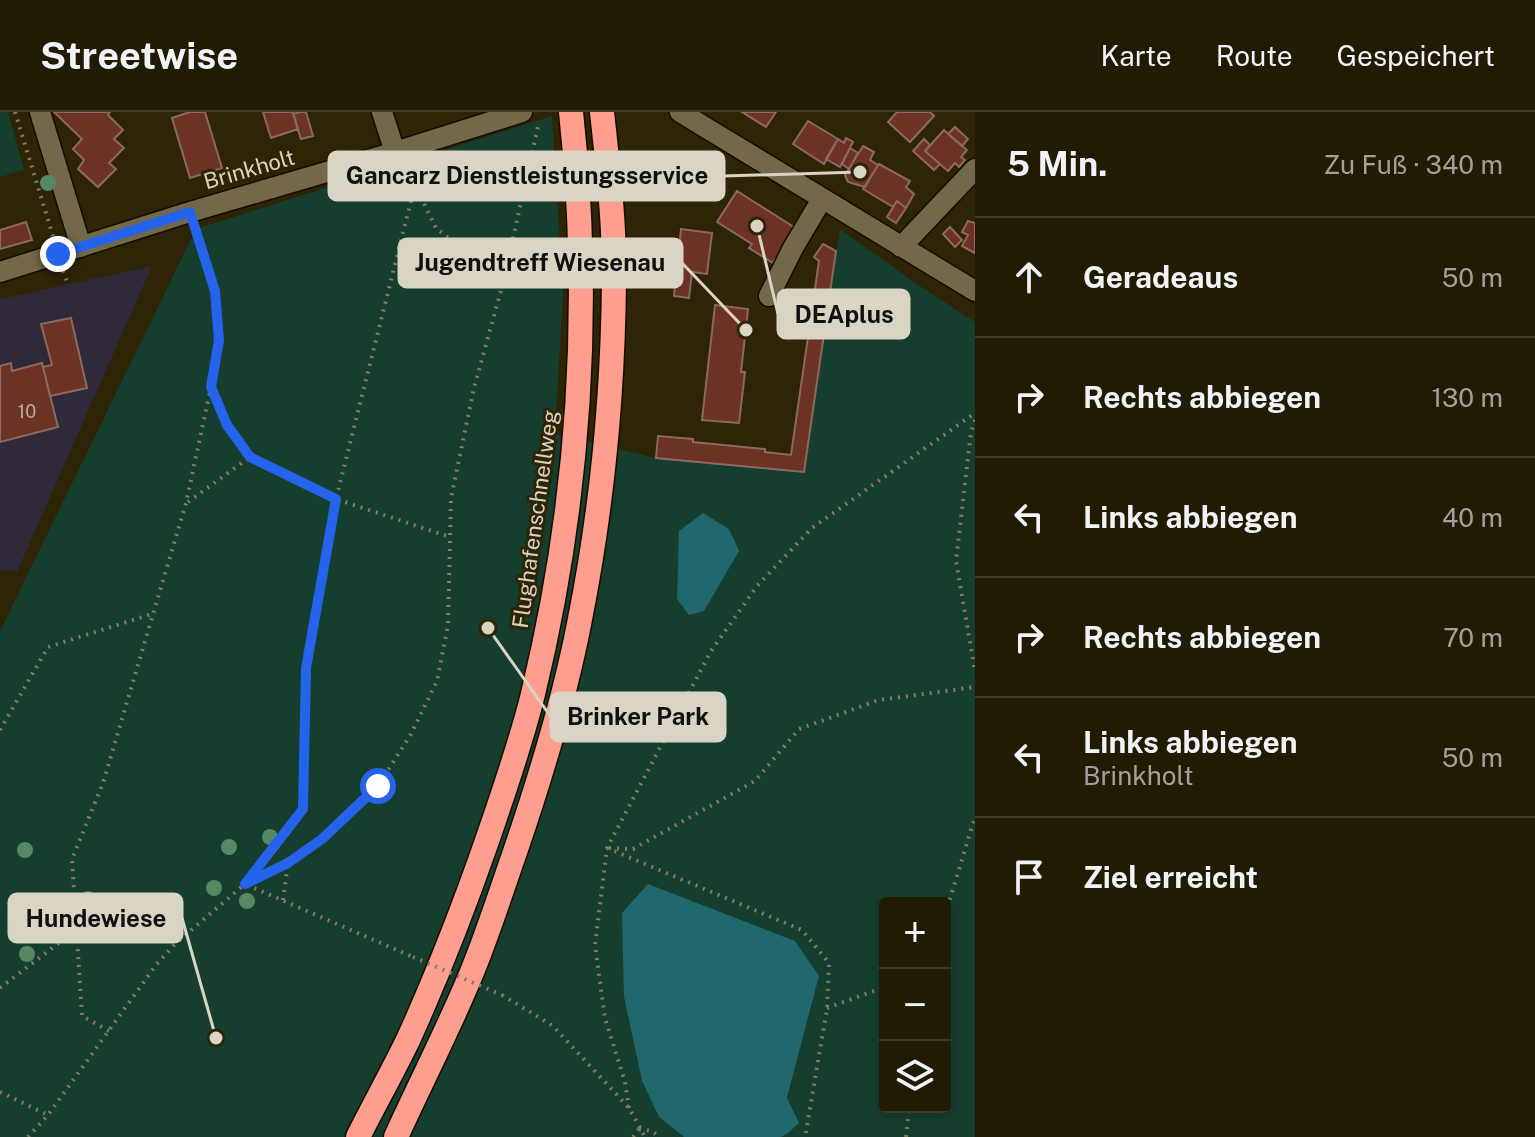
<!DOCTYPE html>
<html lang="de">
<head>
<meta charset="utf-8">
<style>
  :root { --surface:#221b04; --page:#2e2813; --text:#f1f3f6; --muted:#a2a19a; --line:#3f3926 }
  body { margin:0; font-family:"Public Sans",sans-serif; background:var(--page); color:var(--text) }
  .controls { position:absolute; right:24px; bottom:24px; display:grid; overflow:hidden; border-radius:8px; box-shadow:0 4px 12px #0003 }
  .controls button { width:72px; height:72px; display:grid; place-items:center; padding:0; border:0; border-bottom:2px solid var(--line); background:var(--surface); color:var(--text); font:40px sans-serif }
  .stop { position:absolute; width:24px; height:24px; margin:-18px; border:6px solid #2563eb; border-radius:50%; background:#fff }
  .stop.end { background:#2563eb; border-color:#fff; box-shadow:0 2px 8px #0008 }
  .list { margin:0; padding:0; list-style:none }
  h2 { display:flex; justify-content:space-between; align-items:center; height:104px; margin:0; padding:0 32px; font-size:34px }
  h2 small { font-size:26px; font-weight:400; color:var(--muted) }
  .list li { display:grid; grid-template-columns:52px 1fr auto; gap:24px; align-items:center; box-sizing:border-box; height:120px; padding:0 32px; border-top:2px solid var(--line) }
  .list b { display:block; font-size:30px; white-space:nowrap }
  .list p { margin:0; font-size:26px; white-space:nowrap; color:var(--muted) }
  .list em { font-size:26px; font-style:normal; color:var(--muted) }
  .icon { flex:none; width:44px; height:44px; fill:none; stroke:currentColor; stroke-width:2; stroke-linecap:round; stroke-linejoin:round }
  .map { position:relative; flex:none; width:975px; height:1025px; overflow:hidden }
  header { display:flex; align-items:center; gap:48px; box-sizing:border-box; height:112px; padding:0 40px; background:var(--surface); border-bottom:2px solid var(--line) }
  header strong { font-size:38px }
  nav { display:flex; gap:44px; margin-inline-start:auto; font-size:28px }
  main { display:flex }
  aside { flex:1; background:var(--surface) }
  .map>svg:first-child { display:block }
  .education { fill:#2f2939 }
  .green { fill:#153e2e; fill-rule:evenodd }
  .water { fill:#20676e }
  .building { fill:#6c3223; stroke:#8c6960; stroke-width:2 }
  .lines { fill:none; stroke-linecap:round; stroke-linejoin:round }
  .minor-casing { stroke:#140d00; stroke-width:23 }
  .highway-casing { stroke:#140d00; stroke-width:27 }
  .path { stroke:#837b63; stroke-width:4; stroke-dasharray:2 6; stroke-linecap:butt }
  .minor { stroke:#736849; stroke-width:20 }
  .highway { stroke:#fe9e8e; stroke-width:24 }
  .path-bridge { stroke:#837b63; stroke-width:4; stroke-dasharray:2 6; stroke-linecap:butt }
  .tree { fill:#548964 }
  .route { stroke:#2563eb; stroke-width:10 }
  .labels { text-anchor:middle; stroke-width:6; stroke-linejoin:round; paint-order:stroke }
  .number-label { font-size:18px; fill:#beac9b }
  .street-label { font-size:22px; fill:#d9d4c3; stroke:#2e2406 }
  .leader { fill:none; stroke:#d9d4c3; stroke-width:3 }
  .callout-dot { fill:#d9d4c3; stroke:#2e2406; stroke-width:3 }
  .callout { fill:#d9d4c3; stroke:#d9d4c3; stroke-width:3 }
  .callout-label { font-size:24px; text-anchor:middle; font-weight:bold; fill:#111 }
</style>
</head>
<body>
<header>
<strong>Streetwise</strong>
<nav><a>Karte</a><a>Route</a><a>Gespeichert</a></nav>
</header>
<main>
<div class="map">
<svg width="975" height="1025" viewBox="0 0 975 1025">
  <rect width="100%" height="100%" fill="#2e2406"/>
  <!-- education -->
  <path class="education" d="M152,154L17,460L0,458V187Z"/>
  <!-- green -->
  <path class="green" d="M0,0H8L24,58L0,65Z
    M552,4L563,180L555,322L656,346L803,360L840,117L914,170L975,210V1025H781L788,1021L787,987L819,864L624,885L642,969L659,1005L684,1025H0V519L196,117ZM885,791H945V995H885Z"/>
  <!-- water -->
  <path class="water" d="M703,401L729,417L739,439L704,499L689,503L677,487L679,419Z
    M648,772L795,829L819,864L787,986L799,1011L788,1021L781,1025H684L659,1005L642,969L624,885L622,801Z"/>
  <!-- building -->
  <path class="building" d="M54,0H110L108,3L123,18L114,27L124,36L109,51L116,57L98,75L78,57L84,48L73,37L82,27Z
    M190,0H205L222,56L190,66L172,6Z
    M263,0H293L298,17L271,26Z
    M300,0H306L313,24L301,27L293,2Z
    M742,0H776L766,15Z
    M897,0H930L934,4L910,30L888,10Z
    M808,9L838,27L824,52L793,32Z
    M955,15L968,27L962,34L948,22Z
    M944,18L967,38L961,45L965,48L959,55L955,51L948,59L925,39Z
    M846,26L853,30L840,55L826,47L838,27L844,31Z
    M924,27L930,33L925,39L940,52L934,58L913,39Z
    M863,34L874,40L870,48L878,53L865,75L848,70L845,63Z
    M850,36L858,41L849,57L842,52Z
    M879,52L910,69L906,75L914,82L906,96L897,89L893,95L863,77Z
    M737,79L797,117L777,148L775,147L773,151L749,136L752,132L717,110Z
    M897,89L906,96L896,111L887,105Z
    M968,109L975,111V141L962,134L968,123L962,120Z
    M26,110L32,128L0,137V118Z
    M950,115L962,128L955,135L943,122Z
    M681,117L712,121L707,162L692,160L689,186L674,184Z
    M823,132L836,139L804,360L656,346L658,324L693,327V330L765,337V340L791,343L819,149L814,145Z
    M715,193L748,197L741,260H745L739,311L702,308Z
    M71,206L87,276L50,284L43,255L52,253L41,212Z
    M11,251L12,259L42,251L58,315L0,330V254Z"/>
  <g class="lines">
    <!-- minor casing -->
    <g class="minor-casing">
      <path id="minor" d="M40,0L81,135
        M382,0L395,40
        M680,0L975,179
        M901,135L975,57
        M0,160L190,100L395,40L522,0
        M769,184L793,136L822,87"/>
    </g>
    <!-- highway casing -->
    <g class="highway-casing">
      <path id="highway" d="M358,1025C374,993 392,961 408,928C438,862 464,795 488,726C504,679 521,631 533,582C579,392 592,195 571,0
        M396,1025C421,970 449,916 472,860C488,821 501,780 515,740C541,664 565,586 580,507C602,396 613,282 614,169C615,113 608,56 602,0"/>
    </g>
    <!-- path -->
    <path class="path" d="M15,0L53,124
      M409,55L415,73L436,116L503,171
      M63,159L68,172
      M212,277L227,313L250,345L336,387L450,425
      M975,308L971,320L956,449L975,559
      M188,390L250,345
      M0,618L48,535L155,501
      M607,736L802,818L829,851L827,897L805,1025
      M609,736L633,737L755,669L799,617L879,588L975,575
      M247,771L288,751L322,727L378,674L411,622L437,569L448,513L451,386L474,276L503,171L539,10
      M247,773L413,845
      M283,788L288,751
      M945,803L975,705
      M0,876L77,817
      M502,883L553,914L629,996L645,1025
      M827,896L885,875
      M109,919L82,904L72,747L103,671L186,391L211,275L219,228L215,179L196,117
      M0,980L48,1003
      M629,996L625,970L605,906L595,833L607,736L711,539L757,474L812,416L975,301
      M639,1017L652,1019L660,1025
      M28,1025L48,1003L156,853L175,832L245,772L303,697L306,556L336,387L415,73
      M633,1025L639,1017
      M906,1025L909,995"/>
    <!-- minor -->
    <use href="#minor" class="minor"/>
    <!-- highway -->
    <use href="#highway" class="highway"/>
    <!-- path-bridge -->
    <path class="path-bridge" d="M413,845L502,883"/>
  </g>
  <!-- trees -->
  <g class="tree">
    <circle cx="48" cy="71" r="8"/>
    <circle cx="270" cy="725" r="8"/>
    <circle cx="229" cy="735" r="8"/>
    <circle cx="25" cy="738" r="8"/>
    <circle cx="214" cy="776" r="8"/>
    <circle cx="88" cy="787" r="8"/>
    <circle cx="247" cy="789" r="8"/>
    <circle cx="27" cy="842" r="8"/>
  </g>
  <g class="lines">
    <!-- route -->
    <path class="route" d="M58,142L190,100L215,179L219,228L211,275L227,313L250,345L336,387L306,556L303,697L245,772L288,751L322,727L378,674"/>
  </g>
  <g class="labels">
    <!-- number labels -->
    <g class="number-label">
      <text x="27" y="306">10</text>
    </g>
    <!-- street labels -->
    <g class="street-label">
      <text transform="translate(249 57) rotate(-16)" y="8">Brinkholt</text>
      <text transform="translate(535 407) rotate(-82)" y="8">Flughafenschnellweg</text>
    </g>
  </g>
  <!-- callouts -->
  <path class="leader" d="M860 60L724 64M746 218L682 151M757 114L778 202M488 516L551 605M216 926L182 806"/>
  <g class="callout-dot">
    <circle cx="860" cy="60" r="8"/>
    <circle cx="746" cy="218" r="8"/>
    <circle cx="757" cy="114" r="8"/>
    <circle cx="488" cy="516" r="8"/>
    <circle cx="216" cy="926" r="8"/>
  </g>
  <g class="callout">
    <rect x="329" y="40" width="395" height="48" rx="8"/>
    <rect x="399" y="127" width="283" height="48" rx="8"/>
    <rect x="778" y="178" width="131" height="48" rx="8"/>
    <rect x="551" y="581" width="174" height="48" rx="8"/>
    <rect x="9" y="782" width="173" height="48" rx="8"/>
  </g>
  <g class="callout-label">
    <text x="527" y="72">Gancarz Dienstleistungsservice</text>
    <text x="540" y="159">Jugendtreff Wiesenau</text>
    <text x="844" y="211">DEAplus</text>
    <text x="638" y="613">Brinker Park</text>
    <text x="96" y="815">Hundewiese</text>
  </g>
</svg>
<div class="controls">
<button>+</button>
<button>−</button>
<button><svg class="icon" aria-label="layers" viewBox="0 0 24 24"><path d="M12 4l9 5-9 5-9-5zM3 14l9 5 9-5"/></svg></button>
</div>
<div class="stop" style="left:378px;top:674px"></div>
<div class="stop end" style="left:58px;top:142px"></div>
</div>
<aside>
<h2>5 Min.<small>Zu Fuß · 340 m</small></h2>
<ul class="list">
<li><svg class="icon" aria-label="ahead" viewBox="0 0 24 24"><path d="M12 20V5M6 11l6-6 6 6"/></svg><div><b>Geradeaus</b></div><em>50 m</em></li>
<li><svg class="icon" aria-label="right" viewBox="0 0 24 24"><path d="M7 20v-9h11M14 6l5 5-5 5"/></svg><div><b>Rechts abbiegen</b></div><em>130 m</em></li>
<li><svg class="icon" aria-label="left" viewBox="0 0 24 24"><path d="M17 20v-9H6M10 6l-5 5 5 5"/></svg><div><b>Links abbiegen</b></div><em>40 m</em></li>
<li><svg class="icon" aria-label="right" viewBox="0 0 24 24"><path d="M7 20v-9h11M14 6l5 5-5 5"/></svg><div><b>Rechts abbiegen</b></div><em>70 m</em></li>
<li><svg class="icon" aria-label="left" viewBox="0 0 24 24"><path d="M17 20v-9H6M10 6l-5 5 5 5"/></svg><div><b>Links abbiegen</b><p>Brinkholt</p></div><em>50 m</em></li>
<li><svg class="icon" aria-label="arrive" viewBox="0 0 24 24"><path d="M6 21V4h12l-3 4 3 4H6"/></svg><div><b>Ziel erreicht</b></div></li>
</ul>
</aside>
</main>
</body>
</html>
